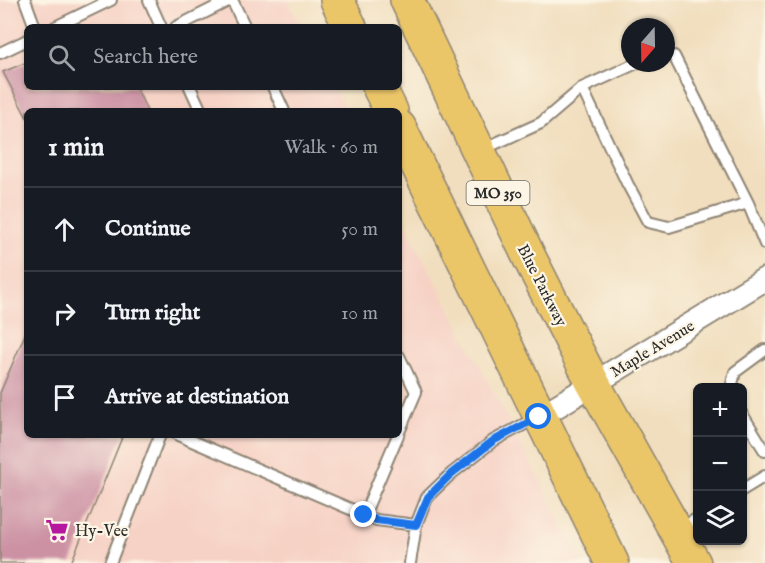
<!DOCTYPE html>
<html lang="en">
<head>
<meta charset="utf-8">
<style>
  :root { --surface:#171b24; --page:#242831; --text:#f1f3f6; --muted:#9ea1a6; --line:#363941 }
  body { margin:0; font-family:"IM FELL English",serif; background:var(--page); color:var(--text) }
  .controls { position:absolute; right:18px; bottom:18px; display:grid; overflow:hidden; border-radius:9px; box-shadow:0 2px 4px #0004 }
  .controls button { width:54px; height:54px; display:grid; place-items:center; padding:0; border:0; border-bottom:2px solid var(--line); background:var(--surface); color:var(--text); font:30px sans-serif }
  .compass { position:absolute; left:621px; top:18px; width:54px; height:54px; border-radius:50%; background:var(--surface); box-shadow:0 2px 4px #0004; rotate:200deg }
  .stop { position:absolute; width:18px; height:18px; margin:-14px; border:4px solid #1a73e8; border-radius:50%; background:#fff }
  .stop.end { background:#1a73e8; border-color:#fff; box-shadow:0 2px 6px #0008 }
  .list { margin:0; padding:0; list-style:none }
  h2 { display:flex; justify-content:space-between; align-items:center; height:78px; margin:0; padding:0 24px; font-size:26px }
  h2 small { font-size:20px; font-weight:400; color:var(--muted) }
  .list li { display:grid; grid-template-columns:39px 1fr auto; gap:18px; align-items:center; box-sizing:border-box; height:84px; padding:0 24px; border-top:2px solid var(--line) }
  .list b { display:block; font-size:22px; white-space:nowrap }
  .list em { font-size:20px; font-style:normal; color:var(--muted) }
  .icon { flex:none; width:33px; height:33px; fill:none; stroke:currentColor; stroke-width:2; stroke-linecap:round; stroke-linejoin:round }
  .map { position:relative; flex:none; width:765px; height:563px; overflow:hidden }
  .search { position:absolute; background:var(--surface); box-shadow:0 2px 4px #0004; left:24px; top:24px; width:378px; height:66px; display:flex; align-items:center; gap:15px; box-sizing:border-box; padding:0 21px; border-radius:9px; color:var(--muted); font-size:22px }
  .panel { position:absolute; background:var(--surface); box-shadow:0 2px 4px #0004; left:24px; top:108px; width:378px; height:330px; border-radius:9px }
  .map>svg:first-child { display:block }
  .built { fill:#f6d1c5 }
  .building { fill:#cc92a4 }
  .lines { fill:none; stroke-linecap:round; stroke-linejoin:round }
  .lane-casing { stroke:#8e8474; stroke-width:14 }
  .street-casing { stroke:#8e8474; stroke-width:26 }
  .highway-casing { stroke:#8e8474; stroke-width:36 }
  .lane { stroke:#fff; stroke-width:10 }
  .street { stroke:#fff; stroke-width:22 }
  .highway { stroke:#ebc669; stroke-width:33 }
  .route { stroke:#1a73e8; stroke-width:8 }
  .labels { text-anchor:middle; stroke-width:4.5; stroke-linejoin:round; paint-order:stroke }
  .shield { fill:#fcf5e5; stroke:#6a6863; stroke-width:1.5 }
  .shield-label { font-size:15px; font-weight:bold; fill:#2b2b2b }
  .street-label { font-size:16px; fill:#2b2b2b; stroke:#fcf5e5 }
  .poi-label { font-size:16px; fill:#2b2b2b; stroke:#fcf5e5; text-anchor:start }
</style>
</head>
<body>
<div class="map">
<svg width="765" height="563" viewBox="0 0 765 563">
  <rect width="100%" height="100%" fill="#fcf5e5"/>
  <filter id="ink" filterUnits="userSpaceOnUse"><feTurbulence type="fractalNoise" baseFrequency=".0167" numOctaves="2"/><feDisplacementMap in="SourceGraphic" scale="12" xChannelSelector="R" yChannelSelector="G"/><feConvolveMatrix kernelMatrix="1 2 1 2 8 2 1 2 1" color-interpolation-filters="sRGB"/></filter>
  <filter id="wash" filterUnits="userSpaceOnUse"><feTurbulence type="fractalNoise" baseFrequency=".008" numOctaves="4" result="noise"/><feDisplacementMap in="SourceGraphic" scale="24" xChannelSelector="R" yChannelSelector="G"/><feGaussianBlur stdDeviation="1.35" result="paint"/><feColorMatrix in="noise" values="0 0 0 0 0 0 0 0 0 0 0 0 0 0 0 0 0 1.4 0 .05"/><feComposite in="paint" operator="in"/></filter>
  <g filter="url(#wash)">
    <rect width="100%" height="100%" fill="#f1debe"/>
    <!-- built -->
    <path class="built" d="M0,0H288L302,27H27V87H334L346,111H27V435H399V212L583,563H0Z"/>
    <g id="blocks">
      <!-- building -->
      <path class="building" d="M27,62V87H136L147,111H27V118L3,72Z
        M27,330V435H123L71,563H0V393Z"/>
    </g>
  </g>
  <g filter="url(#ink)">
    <use href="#blocks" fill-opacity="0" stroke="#8e8474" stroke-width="1.5"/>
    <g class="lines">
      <!-- lane casing -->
      <g class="lane-casing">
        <path id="lane" d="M25,0L35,27
          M149,0L161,27
          M232,0L245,27
          M55,27L111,0
          M176,27L230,0
          M0,53L27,40
          M666,56H674L748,203
          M190,87L201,111
          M273,87L284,111
          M582,88L637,63
          M481,150L541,123L582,88L627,183L648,222L669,227L748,203L765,244
          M399,356L416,392L399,432
          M731,388L735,372L765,350
          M742,414L765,451
          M178,435L376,520L416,525
          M742,490L765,476
          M364,515L398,435
          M680,529L698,518
          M110,563L160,435
          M410,563L416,525L427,497L451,474L493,441L536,418"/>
      </g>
      <!-- street casing -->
      <g class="street-casing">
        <path id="street" d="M539,417L765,279"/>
      </g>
      <!-- highway casing -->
      <g class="highway-casing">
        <path id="highway" d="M337,0L350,27
          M407,0L530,259L593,383L694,563
          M379,87L391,111
          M399,127L612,563"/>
      </g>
      <!-- lane -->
      <use href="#lane" class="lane"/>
      <!-- street -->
      <use href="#street" class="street"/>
      <!-- highway -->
      <use href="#highway" class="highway"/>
    </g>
  </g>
  <g class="lines" filter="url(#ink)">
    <!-- route -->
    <path class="route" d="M364,515L376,520L416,525L428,497L451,474L493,441L539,417"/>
  </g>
  <!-- icons -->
  <defs>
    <g id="supermarket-bare" transform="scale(1.8)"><path d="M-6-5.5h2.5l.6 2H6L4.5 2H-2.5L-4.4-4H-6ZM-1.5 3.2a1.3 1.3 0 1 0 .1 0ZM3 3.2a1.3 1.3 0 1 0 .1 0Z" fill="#b5179e" stroke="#fcf5e5" stroke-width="2.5" paint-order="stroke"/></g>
  </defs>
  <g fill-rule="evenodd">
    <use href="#supermarket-bare" x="57" y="530"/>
  </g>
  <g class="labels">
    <!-- shield labels -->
    <rect class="shield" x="466.5" y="181" width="63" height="24" rx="4.5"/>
    <g class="shield-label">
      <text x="498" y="198">MO 350</text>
    </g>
    <!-- street labels -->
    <g class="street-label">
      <text transform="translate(543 285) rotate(63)" y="6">Blue Parkway</text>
      <text transform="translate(652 348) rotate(-31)" y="6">Maple Avenue</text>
    </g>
    <!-- poi labels -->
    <g class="poi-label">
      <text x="75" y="536">Hy-Vee</text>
    </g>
  </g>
</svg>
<div class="controls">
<button>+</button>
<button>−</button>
<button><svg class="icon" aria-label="layers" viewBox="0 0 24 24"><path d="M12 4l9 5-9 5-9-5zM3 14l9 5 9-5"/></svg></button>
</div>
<svg class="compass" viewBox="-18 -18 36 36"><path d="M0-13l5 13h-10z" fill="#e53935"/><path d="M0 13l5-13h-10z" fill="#9ea1a6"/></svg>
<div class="stop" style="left:539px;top:417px"></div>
<div class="stop end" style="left:364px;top:515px"></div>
<div class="search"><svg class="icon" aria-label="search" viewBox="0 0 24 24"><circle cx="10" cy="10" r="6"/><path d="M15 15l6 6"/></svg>Search here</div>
<section class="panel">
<h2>1 min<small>Walk · 60 m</small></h2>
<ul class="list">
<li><svg class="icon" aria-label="ahead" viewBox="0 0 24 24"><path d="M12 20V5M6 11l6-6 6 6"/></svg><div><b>Continue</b></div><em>50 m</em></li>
<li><svg class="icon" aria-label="right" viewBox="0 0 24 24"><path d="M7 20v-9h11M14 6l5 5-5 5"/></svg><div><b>Turn right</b></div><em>10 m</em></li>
<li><svg class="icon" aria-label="arrive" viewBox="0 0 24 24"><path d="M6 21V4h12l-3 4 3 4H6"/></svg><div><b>Arrive at destination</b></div></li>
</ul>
</section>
</div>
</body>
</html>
